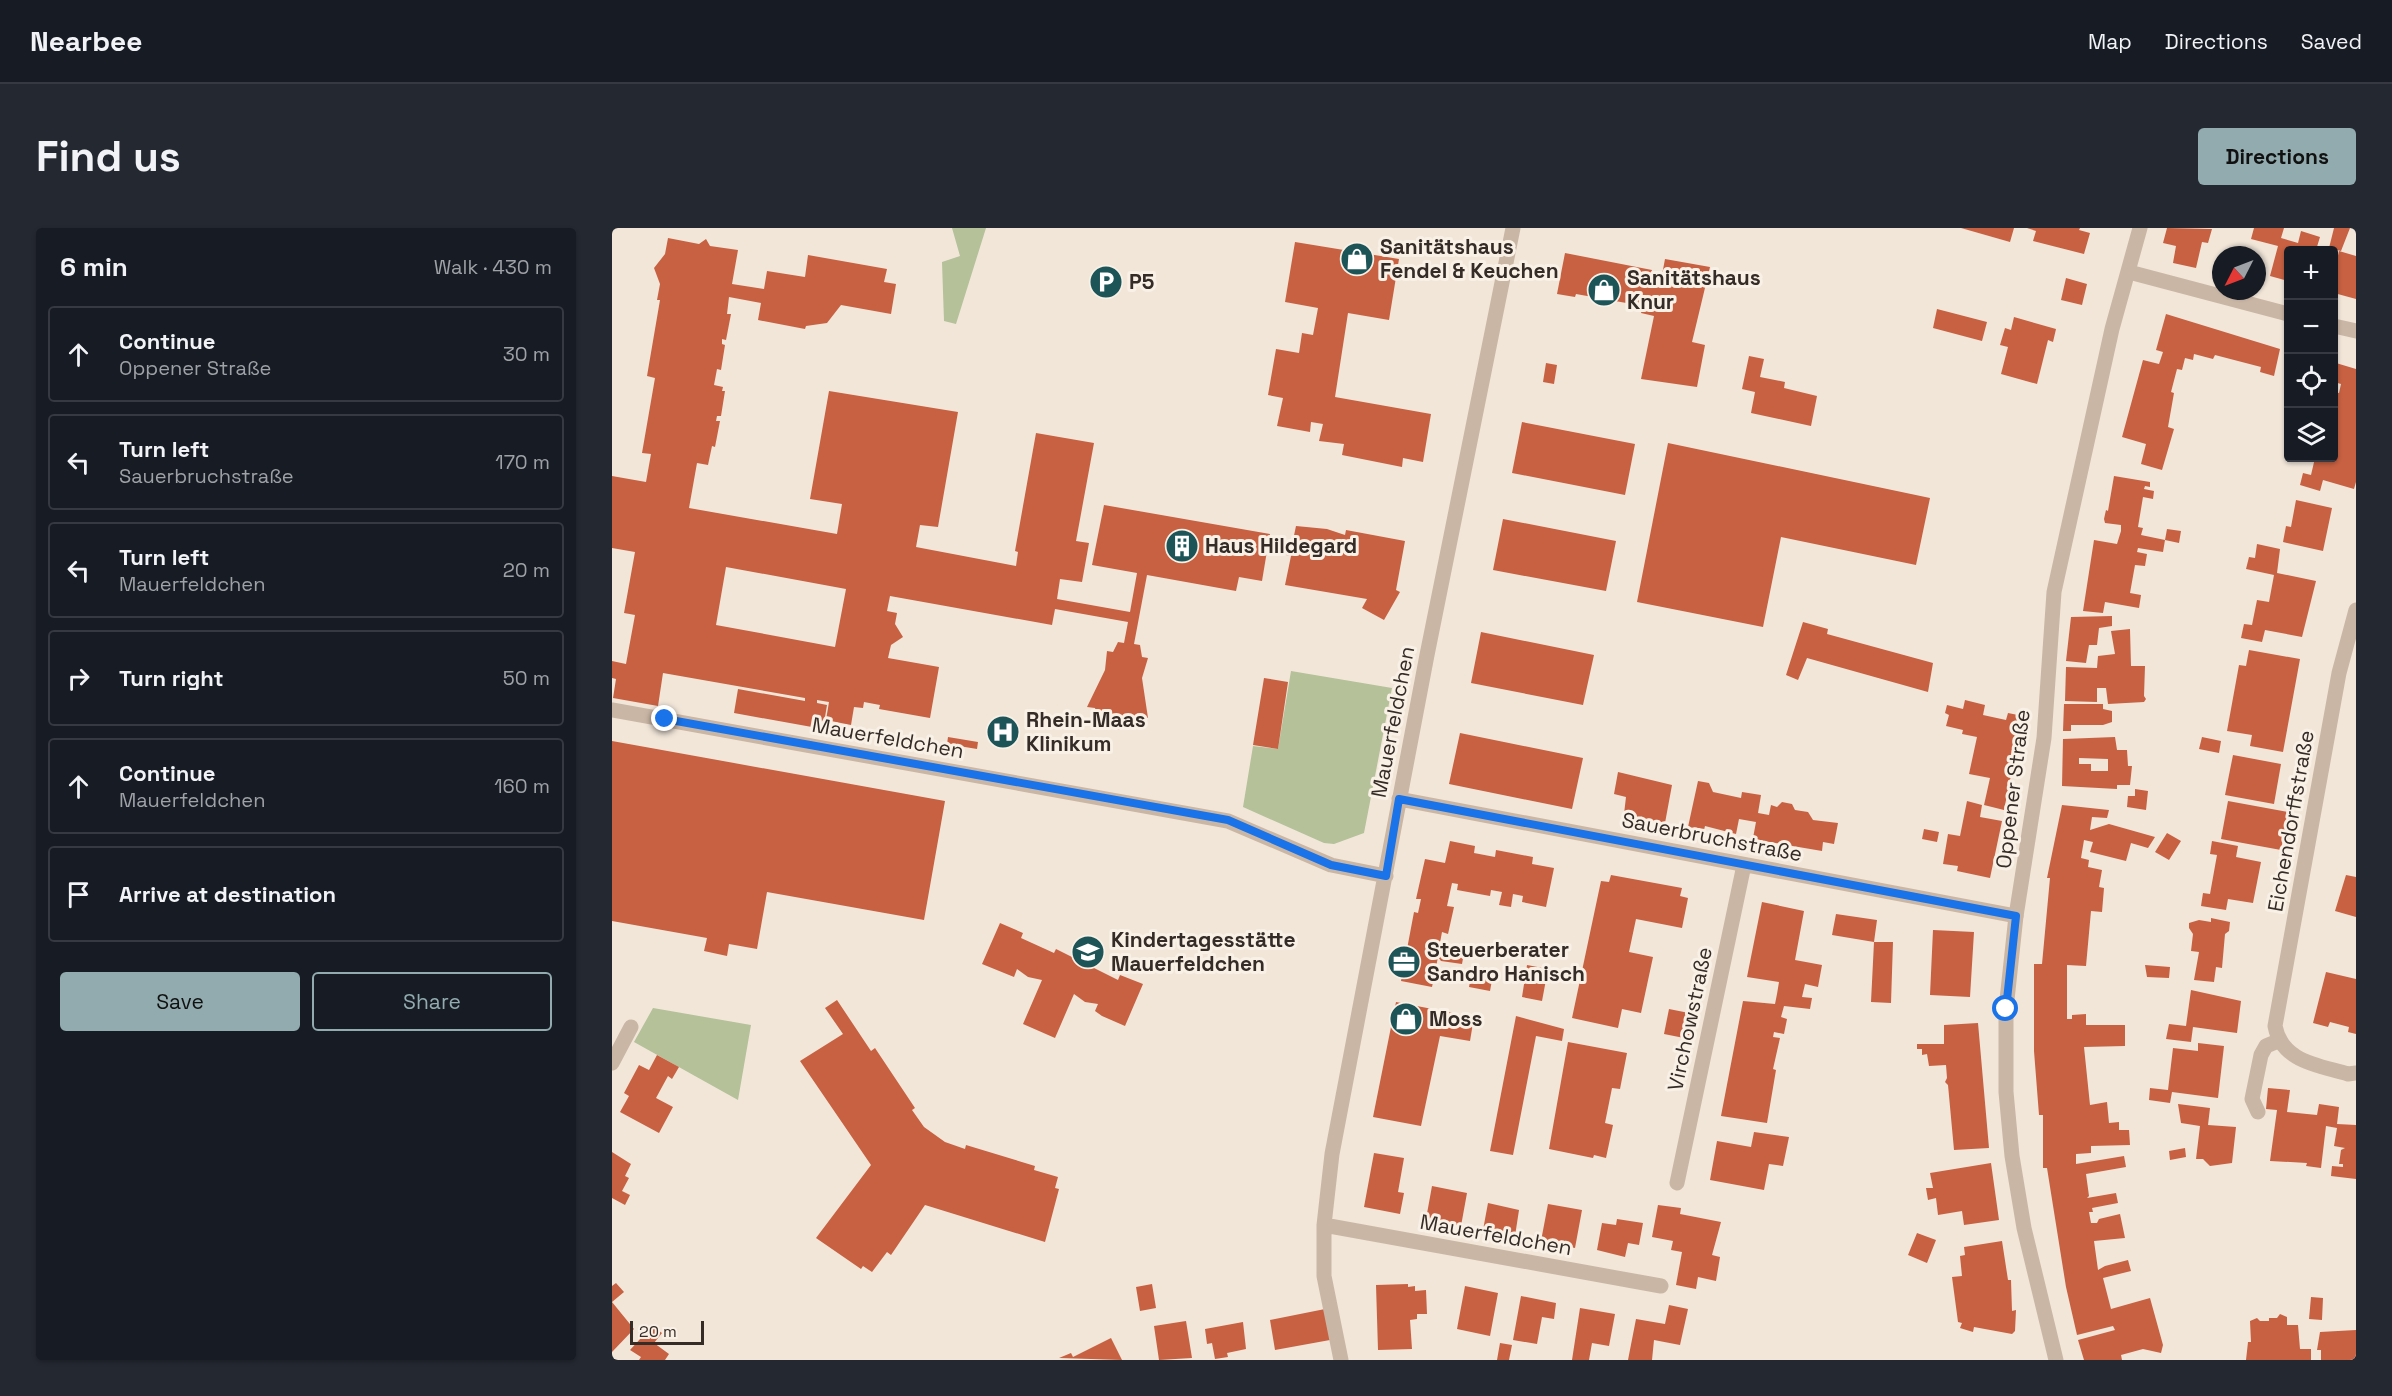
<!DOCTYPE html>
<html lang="en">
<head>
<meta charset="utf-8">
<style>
  :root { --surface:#171b24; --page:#242831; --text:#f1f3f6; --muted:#9ea1a6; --line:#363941; --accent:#91abae }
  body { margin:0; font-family:"Space Grotesk",sans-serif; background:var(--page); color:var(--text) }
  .controls { position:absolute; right:18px; top:18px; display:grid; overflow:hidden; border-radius:6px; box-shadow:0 2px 4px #0004 }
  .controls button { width:54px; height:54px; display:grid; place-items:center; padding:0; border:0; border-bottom:2px solid var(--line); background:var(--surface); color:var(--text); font:30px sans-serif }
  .compass { position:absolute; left:1600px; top:18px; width:54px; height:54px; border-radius:50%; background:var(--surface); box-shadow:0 2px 4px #0004; rotate:228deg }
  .scale { position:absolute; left:18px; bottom:15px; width:74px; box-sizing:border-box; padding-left:6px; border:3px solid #352b27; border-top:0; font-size:16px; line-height:21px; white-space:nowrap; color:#352b27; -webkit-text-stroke:4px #f9f0e6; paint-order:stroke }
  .stop { position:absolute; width:18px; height:18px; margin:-14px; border:4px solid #1a73e8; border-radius:50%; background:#fff }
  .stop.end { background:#1a73e8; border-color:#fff; box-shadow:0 2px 6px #0008 }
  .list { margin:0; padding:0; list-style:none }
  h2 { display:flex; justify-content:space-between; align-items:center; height:78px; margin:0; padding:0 24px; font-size:26px }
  h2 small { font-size:20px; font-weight:400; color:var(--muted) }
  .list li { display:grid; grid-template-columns:39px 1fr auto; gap:18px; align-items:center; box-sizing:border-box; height:96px; margin:0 12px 12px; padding:0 12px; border:2px solid var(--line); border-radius:6px }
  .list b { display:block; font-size:22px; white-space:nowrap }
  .list p { margin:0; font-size:20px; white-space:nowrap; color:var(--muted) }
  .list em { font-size:20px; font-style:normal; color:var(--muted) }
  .actions { display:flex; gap:12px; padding:18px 24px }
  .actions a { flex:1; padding:14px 0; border:2px solid var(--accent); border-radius:6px; text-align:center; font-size:21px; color:var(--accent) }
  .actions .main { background:var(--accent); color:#111 }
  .icon { flex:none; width:33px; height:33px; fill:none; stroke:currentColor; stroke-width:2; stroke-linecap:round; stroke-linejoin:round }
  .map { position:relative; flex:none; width:1744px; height:1132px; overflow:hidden; border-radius:6px }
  header { display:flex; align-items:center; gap:36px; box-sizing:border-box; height:84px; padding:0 30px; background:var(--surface); border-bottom:2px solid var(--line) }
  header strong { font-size:28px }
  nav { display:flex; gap:33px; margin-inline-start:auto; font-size:21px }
  .intro { display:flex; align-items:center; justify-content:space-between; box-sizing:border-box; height:144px; padding:0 36px }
  h1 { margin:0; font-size:42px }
  .button { padding:15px 27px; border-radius:6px; background:var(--accent); color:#111; font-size:21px; font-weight:700 }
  main { display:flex; gap:36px; padding:0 36px }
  aside { flex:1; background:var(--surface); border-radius:6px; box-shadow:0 2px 4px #0004 }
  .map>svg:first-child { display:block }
  .green { fill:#b4c199 }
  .building { fill:#c76142; fill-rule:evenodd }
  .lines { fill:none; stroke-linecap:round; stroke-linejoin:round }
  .minor { stroke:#cab6a5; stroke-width:15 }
  .tertiary { stroke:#cab6a5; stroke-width:15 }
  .route { stroke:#1a73e8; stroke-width:8 }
  .labels { text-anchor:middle; stroke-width:6; stroke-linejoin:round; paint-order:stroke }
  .poi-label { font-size:21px; font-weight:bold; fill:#352b27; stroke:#f9f0e6; text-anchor:start }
  .street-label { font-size:21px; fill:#352b27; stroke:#f9f0e6 }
</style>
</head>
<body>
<header>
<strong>Nearbee</strong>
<nav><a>Map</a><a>Directions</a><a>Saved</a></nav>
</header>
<div class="intro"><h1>Find us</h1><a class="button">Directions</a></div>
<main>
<aside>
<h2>6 min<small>Walk · 430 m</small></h2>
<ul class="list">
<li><svg class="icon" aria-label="ahead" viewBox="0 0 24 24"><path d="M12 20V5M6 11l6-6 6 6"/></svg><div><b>Continue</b><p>Oppener Straße</p></div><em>30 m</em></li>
<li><svg class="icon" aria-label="left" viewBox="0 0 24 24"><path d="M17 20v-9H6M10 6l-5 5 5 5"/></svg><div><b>Turn left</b><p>Sauerbruchstraße</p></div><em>170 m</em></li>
<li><svg class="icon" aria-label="left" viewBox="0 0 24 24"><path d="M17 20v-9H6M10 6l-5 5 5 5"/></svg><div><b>Turn left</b><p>Mauerfeldchen</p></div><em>20 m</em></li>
<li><svg class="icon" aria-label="right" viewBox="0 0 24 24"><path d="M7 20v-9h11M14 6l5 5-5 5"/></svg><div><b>Turn right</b></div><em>50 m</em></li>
<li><svg class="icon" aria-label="ahead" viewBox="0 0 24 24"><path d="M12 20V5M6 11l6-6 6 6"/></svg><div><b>Continue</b><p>Mauerfeldchen</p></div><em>160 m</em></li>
<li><svg class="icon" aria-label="arrive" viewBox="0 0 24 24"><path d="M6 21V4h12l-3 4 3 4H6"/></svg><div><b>Arrive at destination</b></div></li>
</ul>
<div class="actions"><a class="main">Save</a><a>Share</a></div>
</aside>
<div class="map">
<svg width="1744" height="1132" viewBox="0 0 1744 1132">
  <rect width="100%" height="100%" fill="#f2e6d9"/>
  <!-- green -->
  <path class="green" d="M340,0H374L344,96L332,93L330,34L348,28Z
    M679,443L780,460L752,605L722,616L712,615L631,579L641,518L666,521Z
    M41,780L139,797L126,872L22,814Z"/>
  <!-- building -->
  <path class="building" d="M1349,0H1402L1398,14Z
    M1415,0H1468L1467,2L1478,5L1472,26L1421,13L1424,3Z
    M1555,0L1600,1L1596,15L1590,14L1584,40L1561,35L1564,18L1551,15Z
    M1642,0H1672L1669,10L1686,15L1689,3L1708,9L1704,22H1676V53L1658,48L1666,18L1639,11Z
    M1722,0H1738L1729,23L1717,20Z
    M56,10L87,16L94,11L98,18L126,22L120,56L152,61L155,43L193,49L196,27L275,41L272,54L284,56L279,86L229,77L215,95L194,98L193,101L146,92L149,75L117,69L115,86H119L114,112L110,111V116L113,117L109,142L105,141L102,157L111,159L110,163H113L109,188H105L104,193H108L103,219L100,218L96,237L85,235L77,280L225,306L230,276L198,271L217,163L346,184L326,299L308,297L304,319L404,338L406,324L403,323L424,205L482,215L464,313L477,315L470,354L448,351L445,371L518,384L525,345L480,337L492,277L658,306L657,313L680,317L684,298L715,301L733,307L734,302L793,313L784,362L788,364L772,392L750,380L755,371L673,357L679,328L655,323L650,353L627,349L624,363L535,347L522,416L528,417L530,429L536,430L530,450L536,490L523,487L516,499L509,502L495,499L485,487L483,480L475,479L493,442L495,423L501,424L506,414L512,415L516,394L443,381L440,397L278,368L275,383L285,385L283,396L291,409L279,417L276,430L327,439L318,490L267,481L268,477L252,474L251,480L242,479L239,497L214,492L217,474L205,472V475L215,477L211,501L122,485L126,461L193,473V470L51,445L46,478L1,470L4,451L0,450V433L14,436L23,387L12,385L23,324L0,320V248L34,254L39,226L30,225L43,150L35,148L48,72H45L48,56L42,40L53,26ZM114,339L234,361L223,419L104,397Z
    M683,14L787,31L777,92L736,85L723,169L819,186L811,234L791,230L790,239L730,227L732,216L707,213L711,196L699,194L698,204L665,198L671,170L656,167L664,121L687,125L690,105L701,107L706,80L673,74Z
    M1727,23L1744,28V71L1722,65V45Z
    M953,25L1040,42L1039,45L1050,47L1053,31L1098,39L1080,114L1093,117L1085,159L1029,151L1042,88L1029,85L1031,78L964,66L963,69L945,66Z
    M1454,50L1475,56L1470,77L1449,72Z
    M1325,81L1375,94L1370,113L1321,100Z
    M1554,86L1668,121L1662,148L1648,144L1649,139L1603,127L1601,131L1582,126L1581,132L1573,130L1570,142L1565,141L1559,164L1562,165L1556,199L1562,201L1550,242L1529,236L1534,216L1510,209L1531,132L1547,136L1551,124L1544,122Z
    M1402,89L1444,101L1441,114L1436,112L1425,156L1389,146L1396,119L1388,117L1393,100L1399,102Z
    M1137,128L1152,131L1148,149L1173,154L1172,160L1205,168L1199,198L1139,185L1143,164L1130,161Z
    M934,135L945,137L942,156L931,154Z
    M1724,135L1744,141V254L1742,261L1711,252L1708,263L1688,257L1691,245L1699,247L1703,230H1722V164L1727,165L1729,156L1722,154Z
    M910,194L1023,216L1013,267L900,245Z
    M1056,215L1318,270L1304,337L1169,309L1151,399L1025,374Z
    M1502,248L1538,254V259L1533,258L1532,261L1542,263L1541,271L1531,269L1526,299L1531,300L1529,307L1553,312L1551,324L1526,320L1525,324L1535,326L1533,338L1523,337L1518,365L1529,367L1527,380L1493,374L1491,385L1471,383L1482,312L1505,316L1509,303V297L1493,295L1492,291L1494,282L1496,283Z
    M1684,272L1720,280L1711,323L1671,314L1674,298L1679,299Z
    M891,291L1004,313L994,363L881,342Z
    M1555,301L1569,303L1567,315L1553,312Z
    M1645,316L1668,321L1665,345L1704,353L1690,409L1653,402L1650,414L1629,410L1632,396L1640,397L1645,372L1657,374L1662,347L1634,341L1637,329L1643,330Z
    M1500,388V398L1487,400L1485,417H1477L1474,435L1454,433L1459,389Z
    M1191,394L1216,401L1215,406L1321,435L1316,464L1195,430L1186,452L1174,447Z
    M1518,401L1519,438H1533L1532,468L1534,471L1532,474L1496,476L1494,460H1485V474L1453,473L1454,439L1485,440L1486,428L1503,426L1499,403Z
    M869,404L982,427L971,477L859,455Z
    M1637,422L1688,431L1671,524L1638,518L1640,507L1615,503L1627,437L1634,438Z
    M652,450L676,454L666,521L641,517Z
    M1353,472L1373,477L1371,487L1394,492L1396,485L1411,488L1392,582L1372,577L1378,550L1357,546L1365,509L1350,506L1351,502L1334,498L1337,487L1333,485L1335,477L1351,481Z
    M1452,476H1491V481L1500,483V494L1491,497H1459V503H1451Z
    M848,505L971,530L960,581L837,556Z
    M336,509L366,514L365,521L335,516Z
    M1503,509L1505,522H1515L1516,538H1520L1518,557H1505V561L1450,558L1451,511ZM1467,530L1496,531V543H1479V536H1467Z
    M1590,509L1609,513L1607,525L1587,521Z
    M0,513L333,573L312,692L155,664L145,721L117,716L115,728L92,723L95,710L0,693Z
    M1621,527L1669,536L1662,576L1613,567Z
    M1006,544L1060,557L1053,595L1012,586L1014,569L1002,566Z
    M1086,553L1097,555L1101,564L1129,570L1130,564L1149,567L1146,585L1157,587L1159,577L1165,579L1170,574L1180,576L1183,582L1196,584L1201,592L1226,595L1222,616L1211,614L1210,623L1152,613L1141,610L1144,594L1127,591L1124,606L1093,598L1092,602L1076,599Z
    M1523,561L1536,563L1534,582L1515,579L1516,568H1523Z
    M1355,573L1370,577L1368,589L1390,593L1378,650L1345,643L1346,638L1331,636L1336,606L1348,608Z
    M1616,573L1676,584L1669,622L1609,611Z
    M1450,577L1497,582L1495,590L1480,589L1478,602L1497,596L1543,609L1536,620L1519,615L1514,633L1478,624L1481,614L1472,612L1469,630L1477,632L1476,639L1490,642L1487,659L1492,660L1490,684L1479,683L1474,738L1455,737V791H1460V787L1474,786V797H1513V818L1472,819L1478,877L1495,874L1497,895L1507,894V902H1517L1518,917L1479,918V925L1464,926V936L1512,928L1514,939L1474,946L1477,968L1475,970L1504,965L1506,975L1480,980L1481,984H1477L1479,995H1485L1487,991L1508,986L1513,1010L1482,1013L1486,1042L1493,1038L1516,1032L1519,1043L1491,1050L1499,1081L1538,1070L1551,1117L1549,1125L1531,1121L1509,1127L1510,1132H1472L1466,1112L1503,1102L1501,1098L1465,1107L1454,1059L1435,940H1431V887H1427L1422,823V736H1430L1438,650H1435Z
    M1312,601L1327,604L1325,614L1310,611Z
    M1555,605L1569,613L1557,632L1543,624Z
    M838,613L863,618L862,625L883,629L884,622L921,629L920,636L942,640L934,679L910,674L911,668L901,666L899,679L887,677L890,664L879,662L878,668L845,662L846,656L840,655L835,678L842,679L836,706L830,704L827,720L852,725L850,736L829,733L826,729L820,759L789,753L802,684L806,685L809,671H804L813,631L833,635Z
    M1600,613L1626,618L1624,629L1649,634L1641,675L1616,671L1614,682L1589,678L1591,665L1598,666L1605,627L1598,626Z
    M999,647L1070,660L1068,668L1076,670L1070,700L1024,691L1017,724L1041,729L1029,785L1010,781L1006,800L960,790L989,653L997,654Z
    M1734,647L1744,649V689L1723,683Z
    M1150,674L1192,683L1183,732L1210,737L1206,759L1193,756L1190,769L1200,770L1198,781L1172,778L1169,789L1175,791L1172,806L1162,804L1161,809L1168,810L1161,841L1164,842L1155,895L1109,888L1131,773L1163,776L1165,766L1167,754L1135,749Z
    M1224,686L1265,692L1262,714L1220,707Z
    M1599,690L1618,694L1617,703L1613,706L1610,740L1604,739L1602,754L1582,752L1587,724L1579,723L1581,706L1577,700V695L1587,692L1599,694Z
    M388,695L411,705L409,710L442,725L444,721L506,752L508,747L531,756L513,798L490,788L483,783L486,776L473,774L462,766L443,810L411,796L430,752L416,749L405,741L402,749L370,736Z
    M1321,702L1362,704L1358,769L1318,767Z
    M1262,714H1281L1279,775L1259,774Z
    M915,737L936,741L930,773L910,769Z
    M1533,737L1558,739L1557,750L1535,749Z
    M861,738L882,741L878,763L857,759Z
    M1714,744L1744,751V806L1736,804L1737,799L1718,794L1716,799L1701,795Z
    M1579,762L1629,773L1625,805L1581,799L1579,814L1554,811L1557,796L1574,798Z
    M225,772L259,823L263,820L303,880L300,882L312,899L333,914L353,921L354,917L423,938L422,942L446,949L443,960L447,961L433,1014L313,977L279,1027L275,1024L260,1044L251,1038L249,1041L204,1010L259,937L188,833L231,806L213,780Z
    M784,774L862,789L858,813L828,808L809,898L761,889Z
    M1057,781L1082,786L1077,811L1052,806Z
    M904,788L952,801L950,813L924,808L901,927L878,923Z
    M1366,795L1377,920L1342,922L1336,857L1333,854L1335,850L1334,837L1317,838L1315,826L1310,827V821H1305V816H1332V797Z
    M956,814L1015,825L1008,861L1000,860L993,895L1001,897L994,930L982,927L981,930L937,921Z
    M1586,815L1612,818L1606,870L1560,864L1558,875L1537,872L1538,860L1556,862L1561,820L1586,823Z
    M45,827L67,839L60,851L56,848L44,870L61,879L47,905L8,884L17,868L12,865L27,837L37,842Z
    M1656,860L1678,862L1675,884L1705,887L1707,876L1727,879L1725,896L1744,897V951L1719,948L1720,938L1731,939V936H1727L1729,922L1733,920L1722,918L1725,900L1714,898L1709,940L1694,938L1695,935L1658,933L1665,882L1654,881Z
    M1566,876L1598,880L1596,897L1624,899L1620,935L1598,938L1591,931H1584L1588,898L1569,895Z
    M1142,904L1177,909L1171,938L1157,936L1152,962L1098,952L1105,913L1139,919Z
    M1573,920L1574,929L1558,932L1557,923Z
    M0,924L19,936L13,948L17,950L10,963L18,967L13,977L0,970Z
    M762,925L792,930L786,964L792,965L788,986L752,979Z
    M1379,935L1387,992L1352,997L1350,983L1326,987L1324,970L1316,972L1314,960H1321L1318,945Z
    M820,958L855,965L849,998L814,991Z
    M876,975L907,982L903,1008L871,1002Z
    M936,976L970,982L963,1020L929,1013Z
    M1046,977L1069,980L1068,986L1109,994L1100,1027L1108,1029L1104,1053L1086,1049L1084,1061L1064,1057L1070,1024L1059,1022L1061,1013L1040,1009Z
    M1005,991L1031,995L1027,1017L1016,1015L1013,1029L985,1022L990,995L1004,997Z
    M1305,1005L1324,1012L1315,1035L1296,1027Z
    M1390,1013L1396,1052H1399L1400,1083L1404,1082L1403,1103L1400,1106L1362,1099L1361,1104L1348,1100L1350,1095L1346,1094L1340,1049L1350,1048L1348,1028L1353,1027L1352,1019Z
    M4,1055L12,1064L0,1074V1058Z
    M540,1056L544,1080L528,1083L524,1059Z
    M796,1056V1059L803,1058V1063L814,1062L815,1086H805V1091L798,1092L800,1121L766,1122L764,1057Z
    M853,1058L886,1065L878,1108L845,1101Z
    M909,1068L944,1075L942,1091L930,1089L925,1116L901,1112Z
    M1699,1069L1711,1070L1710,1092L1697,1091Z
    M0,1074L22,1101L0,1124Z
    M1057,1077L1076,1081L1068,1117L1042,1112L1040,1132H1016L1024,1091L1053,1096Z
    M968,1080L1003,1086L997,1118L980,1115L977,1132H960Z
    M713,1081L718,1112L663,1122L658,1092Z
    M1668,1086L1675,1089V1097H1686L1688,1121H1699V1132H1634L1636,1114H1639L1638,1093L1645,1090L1648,1093H1657V1090H1665Z
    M574,1093L580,1130L547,1132L542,1098Z
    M631,1094L634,1121L615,1125L616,1129L603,1131L600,1115L595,1116L593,1101Z
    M40,1098L50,1105L42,1115L57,1126L53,1132H27L29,1129L18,1122Z
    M1744,1102V1132H1709V1122H1705L1708,1104Z
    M499,1110L510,1132L447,1130L459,1125L461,1129Z
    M888,1115L900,1117L897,1132H885Z"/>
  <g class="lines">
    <!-- minor -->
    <path class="minor" d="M1517,44L1676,86
      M1722,98L1744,103
      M1744,382L1727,445L1663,798C1670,834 1706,837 1736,846L1744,845
      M0,482L616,593L719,637L774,648
      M787,571L1404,688
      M0,835L19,799
      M1646,884L1640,871L1649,827L1654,818L1666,813
      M1065,955L1132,637
      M712,997L1049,1058
      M729,1132L712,1048V997L720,926L815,427L901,0"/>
    <!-- tertiary -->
    <path class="tertiary" d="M1444,1132L1412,1000L1400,928L1394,864V781L1404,688L1432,510L1442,364L1500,101L1528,0"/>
  </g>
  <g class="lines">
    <!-- route -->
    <path class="route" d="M53,491L616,592L719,637L774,648L787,571L1404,688L1394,781"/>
  </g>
  <!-- icons -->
  <defs>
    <g id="shop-disc" transform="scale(1.725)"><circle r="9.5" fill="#1c5457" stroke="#f9f0e6"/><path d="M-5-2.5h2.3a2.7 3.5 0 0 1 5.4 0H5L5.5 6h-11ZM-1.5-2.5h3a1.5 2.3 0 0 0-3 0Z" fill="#fff"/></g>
    <g id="parking-disc" transform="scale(1.725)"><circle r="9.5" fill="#1c5457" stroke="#f9f0e6"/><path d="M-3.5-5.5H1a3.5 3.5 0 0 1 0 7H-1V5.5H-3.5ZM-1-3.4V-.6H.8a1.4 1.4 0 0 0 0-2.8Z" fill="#fff"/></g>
    <g id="building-disc" transform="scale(1.725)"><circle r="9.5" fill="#1c5457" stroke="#f9f0e6"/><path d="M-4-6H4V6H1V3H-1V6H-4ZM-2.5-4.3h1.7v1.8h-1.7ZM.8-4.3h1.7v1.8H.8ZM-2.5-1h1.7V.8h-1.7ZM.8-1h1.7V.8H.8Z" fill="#fff"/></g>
    <g id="hospital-disc" transform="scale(1.725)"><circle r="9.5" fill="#1c5457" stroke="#f9f0e6"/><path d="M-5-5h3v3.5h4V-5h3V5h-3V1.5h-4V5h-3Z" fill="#fff"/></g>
    <g id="school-disc" transform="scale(1.725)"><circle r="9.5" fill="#1c5457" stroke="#f9f0e6"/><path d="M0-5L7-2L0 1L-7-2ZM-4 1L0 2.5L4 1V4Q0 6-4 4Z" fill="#fff"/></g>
    <g id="office-disc" transform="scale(1.725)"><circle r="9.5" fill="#1c5457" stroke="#f9f0e6"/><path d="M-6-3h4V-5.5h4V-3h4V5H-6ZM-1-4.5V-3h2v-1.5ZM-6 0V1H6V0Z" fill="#fff"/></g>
  </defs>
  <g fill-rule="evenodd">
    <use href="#shop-disc" x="745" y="31"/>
    <use href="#parking-disc" x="494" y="54"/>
    <use href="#shop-disc" x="992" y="62"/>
    <use href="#building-disc" x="570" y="318"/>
    <use href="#hospital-disc" x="391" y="504"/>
    <use href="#school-disc" x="476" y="724"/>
    <use href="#office-disc" x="792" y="734"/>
    <use href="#shop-disc" x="794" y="791"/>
  </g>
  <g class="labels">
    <!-- poi labels -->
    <g class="poi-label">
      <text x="768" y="26">Sanitätshaus<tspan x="768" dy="24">Fendel &amp; Keuchen</tspan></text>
      <text x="1015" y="57">Sanitätshaus<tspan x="1015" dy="24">Knur</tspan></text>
      <text x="517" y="61">P5</text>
      <text x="593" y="325">Haus Hildegard</text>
      <text x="414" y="499">Rhein-Maas<tspan x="414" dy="24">Klinikum</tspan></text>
      <text x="499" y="719">Kindertagesstätte<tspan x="499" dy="24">Mauerfeldchen</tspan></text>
      <text x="815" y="729">Steuerberater<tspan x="815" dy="24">Sandro Hanisch</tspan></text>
      <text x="817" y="798">Moss</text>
    </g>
    <!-- street labels -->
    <g class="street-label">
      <text transform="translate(781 494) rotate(-79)" y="7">Mauerfeldchen</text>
      <text transform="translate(276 510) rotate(10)" y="7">Mauerfeldchen</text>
      <text transform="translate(1401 561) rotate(-83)" y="7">Oppener Straße</text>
      <text transform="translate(1679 593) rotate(-80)" y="7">Eichendorffstraße</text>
      <text transform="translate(1100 609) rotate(11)" y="7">Sauerbruchstraße</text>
      <text transform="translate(1078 791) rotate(-78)" y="7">Virchowstraße</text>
      <text transform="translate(884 1007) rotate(10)" y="7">Mauerfeldchen</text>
    </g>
  </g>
</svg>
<div class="controls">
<button>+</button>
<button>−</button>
<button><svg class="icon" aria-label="locate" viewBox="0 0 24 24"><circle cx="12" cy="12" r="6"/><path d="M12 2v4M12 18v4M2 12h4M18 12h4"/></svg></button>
<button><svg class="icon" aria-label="layers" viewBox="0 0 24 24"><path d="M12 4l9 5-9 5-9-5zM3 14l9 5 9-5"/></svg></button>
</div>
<svg class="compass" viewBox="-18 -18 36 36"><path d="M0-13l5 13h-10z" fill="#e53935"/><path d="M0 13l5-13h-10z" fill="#9ea1a6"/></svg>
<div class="scale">20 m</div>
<div class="stop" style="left:1394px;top:781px"></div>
<div class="stop end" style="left:53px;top:491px"></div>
</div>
</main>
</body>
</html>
